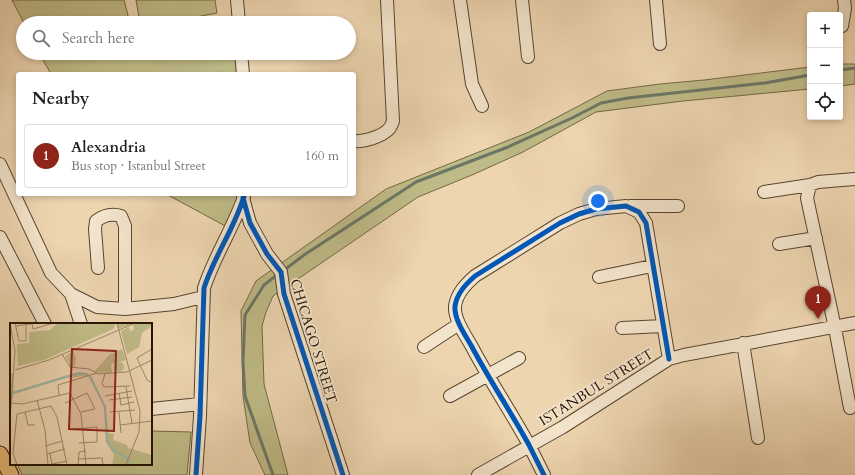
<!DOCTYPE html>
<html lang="en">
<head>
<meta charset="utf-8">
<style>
  :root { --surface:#fff; --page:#f2f2f2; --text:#222; --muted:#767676; --line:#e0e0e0; --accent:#8f2418 }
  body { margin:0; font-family:Cardo,serif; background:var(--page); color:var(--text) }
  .controls { position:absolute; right:12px; top:12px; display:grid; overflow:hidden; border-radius:4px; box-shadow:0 2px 6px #0003 }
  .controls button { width:36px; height:36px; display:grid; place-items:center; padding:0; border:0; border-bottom:1px solid var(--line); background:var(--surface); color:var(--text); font:20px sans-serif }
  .you { position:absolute; left:598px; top:201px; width:14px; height:14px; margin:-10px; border:3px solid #fff; border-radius:50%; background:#1a73e8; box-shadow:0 0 0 6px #1a73e833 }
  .badge { display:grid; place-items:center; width:26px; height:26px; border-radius:50%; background:var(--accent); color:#fff; font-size:13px; font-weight:700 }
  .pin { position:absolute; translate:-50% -33px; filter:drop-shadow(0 1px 2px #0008) }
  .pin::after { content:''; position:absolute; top:21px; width:14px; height:12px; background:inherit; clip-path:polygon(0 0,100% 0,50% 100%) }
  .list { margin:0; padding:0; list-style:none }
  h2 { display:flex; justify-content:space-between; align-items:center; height:52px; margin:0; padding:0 16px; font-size:17px }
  h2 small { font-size:13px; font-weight:400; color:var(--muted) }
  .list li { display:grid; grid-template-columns:26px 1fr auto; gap:12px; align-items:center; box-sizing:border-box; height:64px; margin:0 8px 8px; padding:0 8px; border:1px solid var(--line); border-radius:4px }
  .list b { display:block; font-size:15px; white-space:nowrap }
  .list p { margin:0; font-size:13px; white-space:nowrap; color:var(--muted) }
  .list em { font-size:13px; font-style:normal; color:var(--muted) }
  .icon { flex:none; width:22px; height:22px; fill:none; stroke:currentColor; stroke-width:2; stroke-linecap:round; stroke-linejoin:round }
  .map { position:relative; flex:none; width:855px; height:475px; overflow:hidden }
  .search { position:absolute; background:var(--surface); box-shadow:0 2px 6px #0003; left:16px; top:16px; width:340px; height:44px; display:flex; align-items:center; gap:10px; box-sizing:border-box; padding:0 14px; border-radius:22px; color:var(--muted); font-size:15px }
  .panel { position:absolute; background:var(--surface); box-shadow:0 2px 6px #0003; left:16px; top:72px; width:340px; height:124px; border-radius:4px }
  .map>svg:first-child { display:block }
  .grass { fill:#bfbb87; stroke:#736844 }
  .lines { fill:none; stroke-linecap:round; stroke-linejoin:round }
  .stream { stroke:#6b7766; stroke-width:3 }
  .minor-casing { stroke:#58442e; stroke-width:14 }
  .major-casing { stroke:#271402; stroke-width:17 }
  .minor { stroke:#f3e4cc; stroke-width:12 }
  .major { stroke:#e6ba78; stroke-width:15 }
  .cycleway-casing { stroke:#f3e4cc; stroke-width:8 }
  .cycleway { stroke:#0057b8; stroke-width:5 }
  .labels { text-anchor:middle; stroke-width:3.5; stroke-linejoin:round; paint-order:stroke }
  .street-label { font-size:14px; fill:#271402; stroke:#f3e4cc }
  .inset-river { fill:none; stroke:#99b9a9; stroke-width:2 }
  .inset-road { fill:none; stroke:#9e886a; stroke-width:1 }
  .view { fill:#8f2418; fill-opacity:0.15; stroke:#8f2418; stroke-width:2 }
  .inset-edge { fill:none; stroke:#271402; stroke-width:2 }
</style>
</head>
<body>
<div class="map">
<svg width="855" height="475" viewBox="0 0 855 475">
  <rect width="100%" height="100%" fill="#edd5b0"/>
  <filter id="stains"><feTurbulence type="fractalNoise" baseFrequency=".005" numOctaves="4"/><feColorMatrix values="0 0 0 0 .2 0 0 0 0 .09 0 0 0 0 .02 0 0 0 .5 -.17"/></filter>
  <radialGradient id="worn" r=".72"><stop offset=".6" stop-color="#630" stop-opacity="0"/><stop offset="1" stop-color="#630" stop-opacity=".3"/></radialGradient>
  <!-- grass -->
  <path class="grass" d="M12,0H124L130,23H24Z
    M136,0H215L217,13L165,23H140Z
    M39,53H137L138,55L150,53H239L241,74H51Z
    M840,64H855V84L840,86Z
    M810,67V89L683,101L596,112L523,152L472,175L418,197L273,296L266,312L262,326L264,384L288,475H265L250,443L243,396L241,311L256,281L386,189L529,132L607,91L660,84L704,80Z
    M166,194H243L229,228Z
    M151,431L191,432L187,475H22L18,466L21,464H151Z"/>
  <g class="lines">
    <!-- stream -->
    <path class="stream" d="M840,70L855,68
      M283,271L304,255L416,182L508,147L572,118L601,103L628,98L765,83L810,75
      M273,475L245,396L243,361L245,315L264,285L278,274"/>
    <!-- minor casing -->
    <g class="minor-casing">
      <path id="minor" d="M237,0L239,23
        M460,0L472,84L482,106
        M522,0L528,57
        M656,0L660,44
        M842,26L845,8L844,0
        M241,53L243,74
        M354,141C364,142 380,137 388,130C390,128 392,124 393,121L387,0
        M0,164L51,273L71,294L97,307L125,309L174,304L203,297
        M764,192L810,185
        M243,198L250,223L267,254L281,272L284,294L343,475
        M630,206H678
        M0,237L45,324
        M779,244L816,238
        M98,268L95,229L96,221C104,215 111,213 121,216L125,226V309
        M599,277L652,266
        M71,294L81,324
        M622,328L663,326
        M743,343L758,438
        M424,347L459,324
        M450,396L519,358
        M850,408L835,328L807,198L810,185L818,182L855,179
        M151,409L200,404
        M196,475L200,416L204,288C214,257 233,228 244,197
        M478,475L563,427L669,359L684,355L855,323
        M544,475C539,465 534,455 529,445C511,412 490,381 472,347C466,336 454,320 455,306C457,293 466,284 475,276L560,223L579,214L596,209L626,206L639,212L646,223L669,359"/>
    </g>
    <!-- major casing -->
    <g class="major-casing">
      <path id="major" d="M0,454L11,475"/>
    </g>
    <!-- minor -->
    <use href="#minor" class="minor"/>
    <!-- major -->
    <use href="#major" class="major"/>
    <!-- cycleway casing -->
    <g class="cycleway-casing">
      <path id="cycleway" d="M243,198L250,223L267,254L281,272L284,294L343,475
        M196,475L200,416L204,288C214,256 235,228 244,196
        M544,475C539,465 534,455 529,445C511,412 490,381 472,347C466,336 454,320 455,306C457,293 466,284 475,276L560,223L579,214L596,209L626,206L639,212L646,223L669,359"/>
    </g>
    <!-- cycleway -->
    <use href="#cycleway" class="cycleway"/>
  </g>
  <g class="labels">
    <!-- street labels -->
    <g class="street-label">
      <text transform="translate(314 341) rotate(73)" y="5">CHICAGO STREET</text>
      <text transform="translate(596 387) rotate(-32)" y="5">ISTANBUL STREET</text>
    </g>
  </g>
  <!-- overview -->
  <g transform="translate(10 323)">
    <rect width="142" height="142" fill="#edd5b0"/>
    <path d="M48,0H104L105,3L103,6L34,37L8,43L7,21L19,20V9L40,7ZM106,0H142V3L132,10L129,24L117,31L111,8L119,4L120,8L124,7L123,1L108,6ZM112,26L116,37L101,41L102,50L84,49L99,32ZM63,28L66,35L65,44H61L55,33ZM104 44a5 5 0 1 1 10 0a5 5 0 1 1-10 0ZM0,49L4,52L3,67L5,68L64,50L79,51L96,84L98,110L104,111L103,117L117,122L118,125L142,132V142H102L104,132L96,118L94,83L78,53L55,55L4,71L0,83Z" fill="#bfbb87"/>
    <path class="inset-river" d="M80,53L95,84L97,119L102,126L117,135L120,142M3,70L69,50L78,51"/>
    <path class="inset-road" d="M5,0L9,18H16V0M107,0L130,88L129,109L116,142M22,1L23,6L44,0M6,3L27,0M142,26L127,35L137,57L142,60M52,31L60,44L79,46L89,51L117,49L142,37M5,47L39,37L123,1M95,51L92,60L94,64L120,63M116,64L122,100M109,70L111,82L124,79M49,72L48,62L87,50M95,73L122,68M27,77L35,107L38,142M99,77L122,74M1,80L12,81L60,70L71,91L76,142M55,80L77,70L85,86L71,89M15,89L18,102H25M100,89L125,87M109,89L111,110M0,97L5,28L0,0M110,102L142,98M65,106L87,104V119L69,120M35,123L53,118M40,130L42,142M37,131L55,126M69,136L92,135L93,142M42,141L57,138M7,142L3,130L7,91L41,83L47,94L57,142M68,142L69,129L76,128"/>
    <path class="view" d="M62,26L106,28L104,108L59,106Z"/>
    <rect width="142" height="142" class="inset-edge"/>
  </g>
  <rect width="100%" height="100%" filter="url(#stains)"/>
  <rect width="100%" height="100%" fill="url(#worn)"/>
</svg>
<div class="controls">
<button>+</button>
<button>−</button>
<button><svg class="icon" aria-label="locate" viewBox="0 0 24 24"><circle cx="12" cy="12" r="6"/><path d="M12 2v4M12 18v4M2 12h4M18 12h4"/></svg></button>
</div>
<div class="you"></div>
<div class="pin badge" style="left:818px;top:319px">1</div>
<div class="search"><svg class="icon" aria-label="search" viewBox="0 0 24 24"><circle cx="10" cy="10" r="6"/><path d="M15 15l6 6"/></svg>Search here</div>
<section class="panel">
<h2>Nearby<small></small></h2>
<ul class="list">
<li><span class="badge">1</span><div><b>Alexandria</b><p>Bus stop · Istanbul Street</p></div><em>160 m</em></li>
</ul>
</section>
</div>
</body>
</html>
